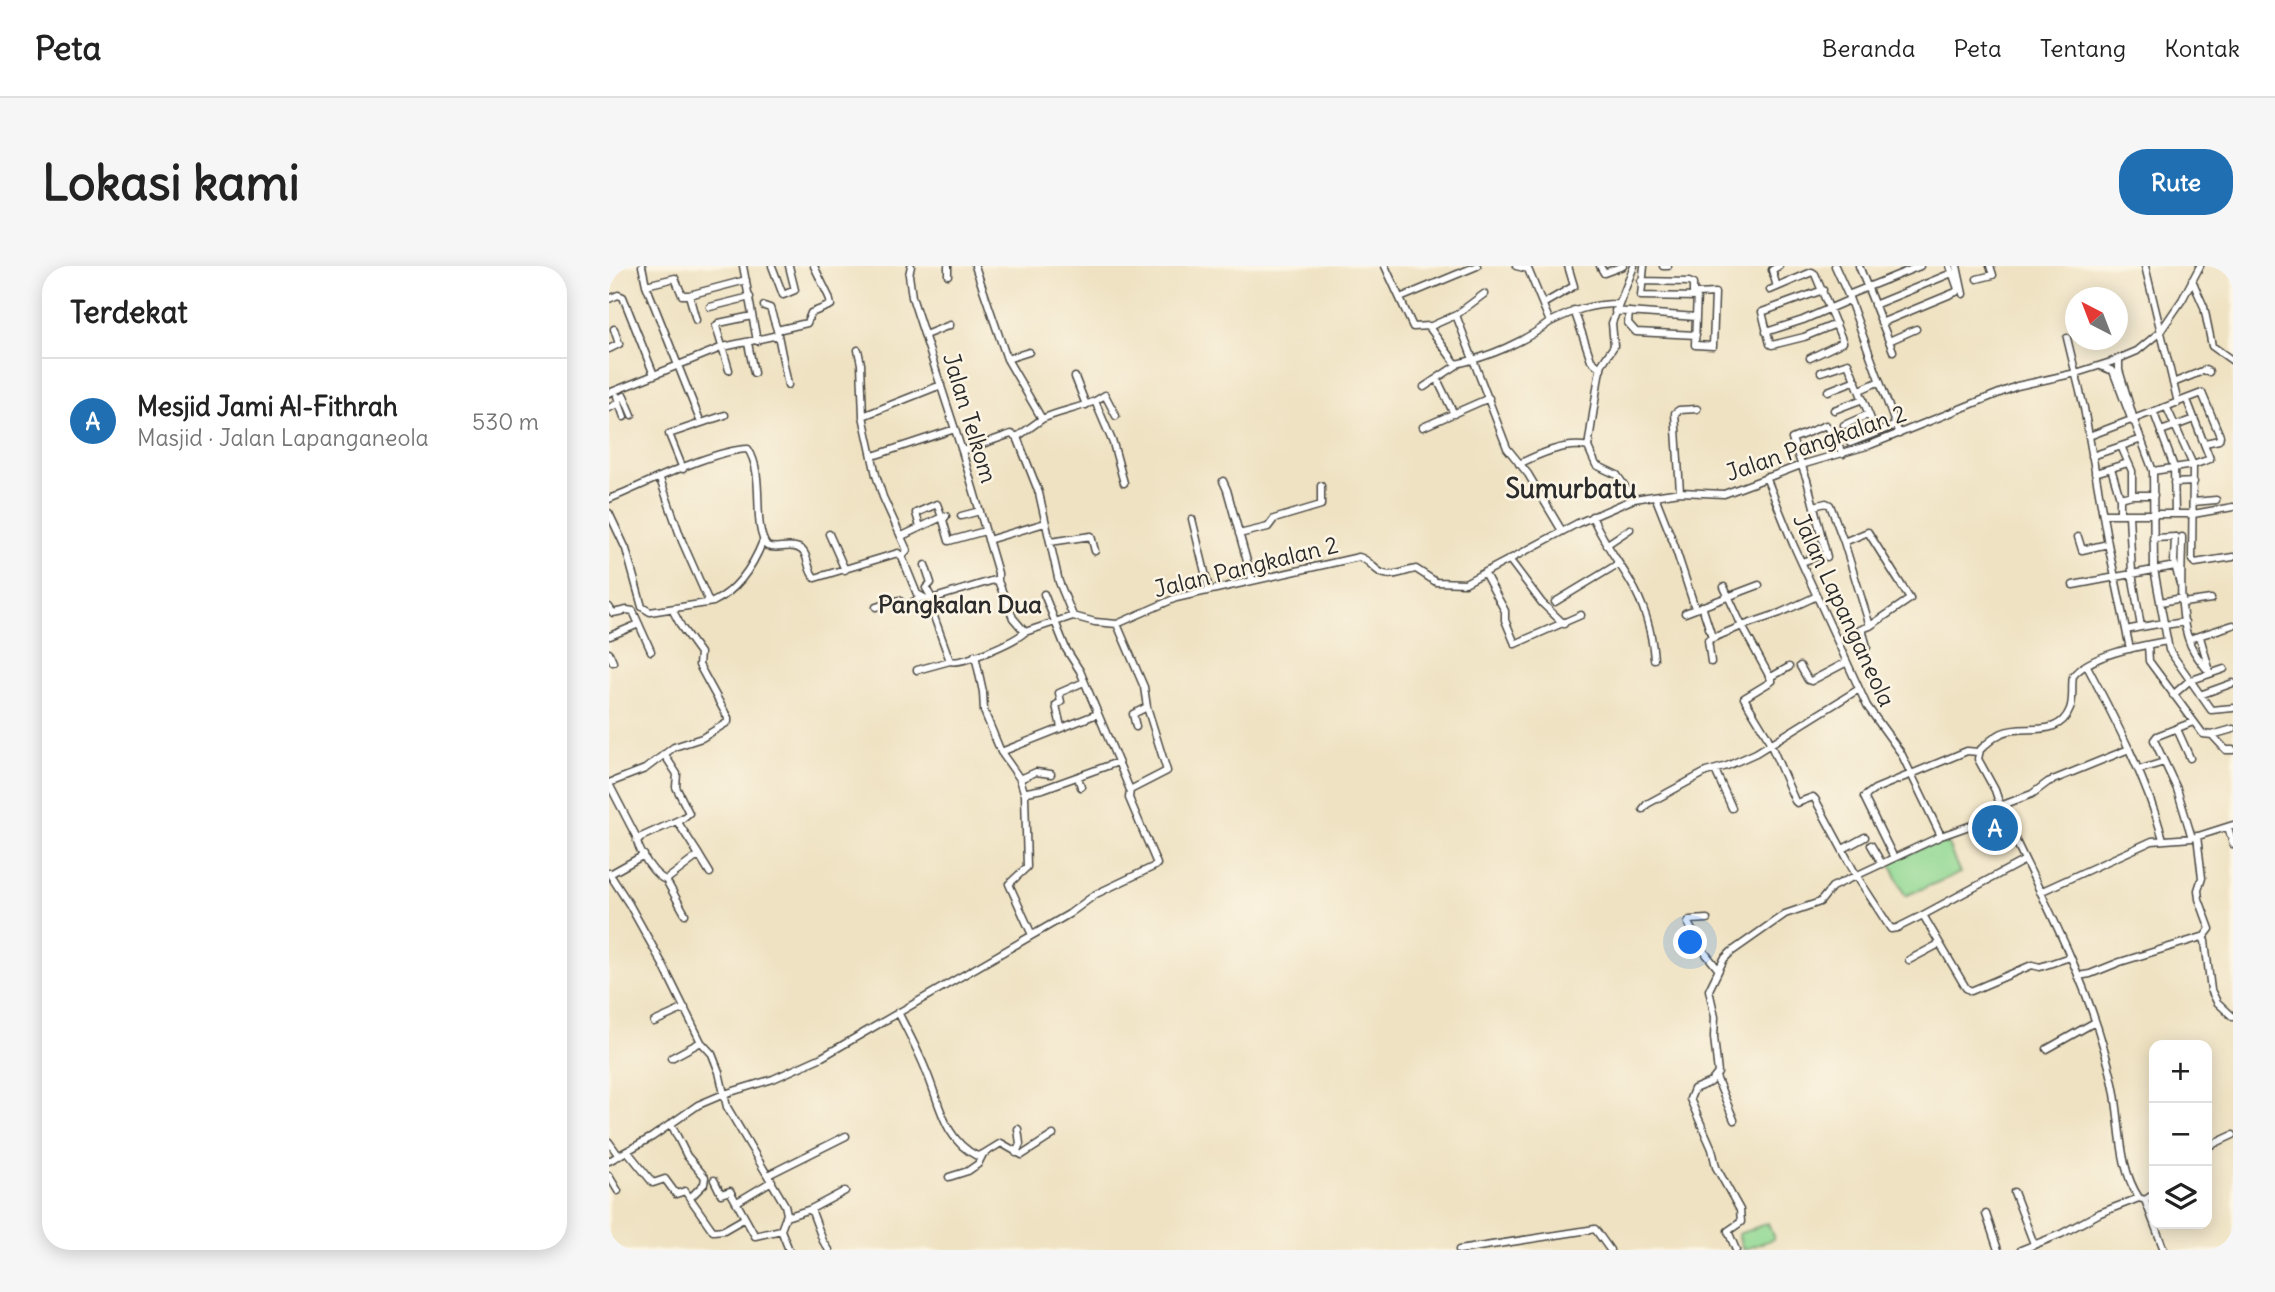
<!DOCTYPE html>
<html lang="id">
<head>
<meta charset="utf-8">
<style>
  :root { --surface:#fff; --page:#f6f6f6; --text:#222; --muted:#767676; --line:#e0e0e0; --accent:#1f6fb2 }
  body { margin:0; font-family:Delius,sans-serif; background:var(--page); color:var(--text) }
  .controls { position:absolute; right:21px; bottom:21px; display:grid; overflow:hidden; border-radius:14px; box-shadow:0 4px 18px #0003 }
  .controls button { width:63px; height:63px; display:grid; place-items:center; padding:0; border:0; border-bottom:2px solid var(--line); background:var(--surface); color:var(--text); font:35px sans-serif }
  .compass { position:absolute; left:1456px; top:21px; width:63px; height:63px; border-radius:50%; background:var(--surface); box-shadow:0 4px 18px #0003; rotate:318deg }
  .you { position:absolute; left:1082px; top:677px; width:24px; height:24px; margin:-18px; border:5px solid #fff; border-radius:50%; background:#1a73e8; box-shadow:0 0 0 10px #1a73e833 }
  .badge { display:grid; place-items:center; width:46px; height:46px; border-radius:50%; background:var(--accent); color:#fff; font-size:23px; font-weight:700 }
  .pin { position:absolute; translate:-50% -50%; border:4px solid #fff; box-shadow:0 2px 7px #0006 }
  .list { margin:0; padding:0; list-style:none }
  h2 { display:flex; justify-content:space-between; align-items:center; height:91px; margin:0; padding:0 28px; font-size:30px }
  h2 small { font-size:23px; font-weight:400; color:var(--muted) }
  .list li { display:grid; grid-template-columns:46px 1fr auto; gap:21px; align-items:center; box-sizing:border-box; height:126px; padding:0 28px; border-top:2px solid var(--line) }
  .list b { display:block; font-size:26px; white-space:nowrap }
  .list p { margin:0; font-size:23px; white-space:nowrap; color:var(--muted) }
  .list em { font-size:23px; font-style:normal; color:var(--muted) }
  .icon { flex:none; width:38px; height:38px; fill:none; stroke:currentColor; stroke-width:2; stroke-linecap:round; stroke-linejoin:round }
  .map { position:relative; flex:none; width:1624px; height:984px; overflow:hidden; border-radius:28px }
  header { display:flex; align-items:center; gap:42px; box-sizing:border-box; height:98px; padding:0 35px; background:var(--surface); border-bottom:2px solid var(--line) }
  header strong { font-size:33px }
  nav { display:flex; gap:38px; margin-inline-start:auto; font-size:24px }
  .intro { display:flex; align-items:center; justify-content:space-between; box-sizing:border-box; height:168px; padding:0 42px }
  h1 { margin:0; font-size:49px }
  .button { padding:18px 32px; border-radius:28px; background:var(--accent); color:#fff; font-size:24px; font-weight:700 }
  main { display:flex; gap:42px; padding:0 42px }
  aside { flex:1; background:var(--surface); border-radius:28px; box-shadow:0 4px 18px #0003 }
  .map>svg:first-child { display:block }
  .green { fill:#91d893; stroke:#5e825f; stroke-width:2 }
  .lines { fill:none; stroke-linecap:round; stroke-linejoin:round }
  .minor-casing { stroke:#484642; stroke-width:9 }
  .minor { stroke:#fff; stroke-width:6 }
  .labels { text-anchor:middle; stroke-width:5; stroke-linejoin:round; paint-order:stroke }
  .street-label { font-size:23px; fill:#2b2b2b; stroke:#fcf5e5 }
  .neighbourhood-label { font-size:24px; font-weight:bold; fill:#2b2b2b; stroke:#fcf5e5 }
  .quarter-label { font-size:26px; font-weight:bold; fill:#2b2b2b; stroke:#fcf5e5 }
</style>
</head>
<body>
<header>
<strong>Peta</strong>
<nav><a>Beranda</a><a>Peta</a><a>Tentang</a><a>Kontak</a></nav>
</header>
<div class="intro"><h1>Lokasi kami</h1><a class="button">Rute</a></div>
<main>
<aside>
<h2>Terdekat<small></small></h2>
<ul class="list">
<li><span class="badge">A</span><div><b>Mesjid Jami Al-Fithrah</b><p>Masjid · Jalan Lapanganeola</p></div><em>530 m</em></li>
</ul>
</aside>
<div class="map">
<svg width="1624" height="984" viewBox="0 0 1624 984">
  <rect width="100%" height="100%" fill="#fcf5e5"/>
  <filter id="ink" filterUnits="userSpaceOnUse"><feTurbulence type="fractalNoise" baseFrequency=".0143" numOctaves="2"/><feDisplacementMap in="SourceGraphic" scale="14" xChannelSelector="R" yChannelSelector="G"/><feConvolveMatrix kernelMatrix="1 2 1 2 8 2 1 2 1" color-interpolation-filters="sRGB"/></filter>
  <filter id="wash" filterUnits="userSpaceOnUse"><feTurbulence type="fractalNoise" baseFrequency=".00686" numOctaves="4" result="noise"/><feDisplacementMap in="SourceGraphic" scale="28" xChannelSelector="R" yChannelSelector="G"/><feGaussianBlur stdDeviation="1.57" result="paint"/><feColorMatrix in="noise" values="0 0 0 0 0 0 0 0 0 0 0 0 0 0 0 0 0 1.4 0 .05"/><feComposite in="paint" operator="in"/></filter>
  <g filter="url(#wash)">
    <rect width="100%" height="100%" fill="#efe2c2"/>
    <!-- green -->
    <path class="green" d="M1336,572L1351,607L1296,630L1281,596Z
      M1159,957L1165,973L1134,984L1129,968Z"/>
  </g>
  <g filter="url(#ink)">
    <g class="lines">
      <!-- minor casing -->
      <g class="minor-casing">
        <path id="minor" d="M33,0L37,19L92,157
          M134,0L148,75
          M163,0L174,29L186,24L180,0
          M302,0L300,9L303,31L353,185L389,307V315
          M339,0V9
          M776,0L804,61L820,60
          M907,0L919,3L941,56C915,76 880,91 847,98L820,61L847,49L898,182L919,208L953,265
          M991,0L995,7L1014,0
          M1025,0L1003,57L1005,80L993,98L990,109L979,181L987,199L1008,209L1025,233
          M1035,0L1032,30L1088,31
          M1054,0H1059
          M1226,0L1239,29
          M1250,0L1284,85
          M1348,0L1354,28
          M1536,0L1569,137
          M1368,13L1384,9L1381,0
          M1583,14L1595,41L1603,80L1624,95
          M1032,15L1080,16L1084,18V31
          M37,19L66,12L73,29H80
          M1168,21L1163,4L1170,0
          M1161,24L1203,6L1206,8L1234,76L1201,92
          M1214,24L1153,46L1161,78L1163,79L1195,71L1227,58
          M791,32L868,0
          M0,33L9,29L14,31L45,109L114,81L169,69L179,119
          M934,38L965,20L959,0
          M1265,39L1343,7
          M155,40L161,42L168,64
          M101,41L141,31
          M965,44L982,94L992,103
          M1006,45L1087,51L1086,79L1104,80L1106,27L1088,28L1087,51
          M1020,46L1019,57L1027,66L1087,69
          M847,49L875,28
          M87,54L80,29L137,14
          M941,56C966,44 981,38 1010,38
          M1272,57L1347,26L1349,23L1341,0
          M1157,66L1194,54L1240,34
          M169,69L168,64L198,57L202,47L222,39L220,31L205,0
          M316,69L341,59
          M1458,72L1475,142L1499,278L1521,383
          M1280,75L1307,63
          M139,77L145,107
          M0,83L10,78L5,63
          M249,84L252,98L254,150L267,209L274,231L298,284L293,291
          M398,93L420,86
          M1492,100L1504,105L1523,155L1526,157L1510,104V93
          M120,104L107,60L110,57L143,50
          M1212,106L1239,97L1263,156
          M466,111L477,139
          M828,113L845,148
          M1564,117L1596,104L1600,106
          M815,121L848,99
          M1251,124L1271,115
          M1219,125L1247,114
          M0,127L45,109
          M9,133L15,130L23,149
          M486,135L496,129L507,150
          M10,137L15,151
          M0,142L10,137L8,130
          M1558,142L1584,199L1583,294L1586,297L1624,291
          M1225,144L1254,133
          M1545,147L1565,201L1566,248
          M254,150L332,119
          M433,153C450,145 468,143 486,135L504,177L515,217
          M1526,157L1544,205L1545,303L1560,384L1602,444L1624,442
          M1235,159L1260,148
          M814,161L880,132
          M1552,165L1585,153
          M1290,168L1239,29L1311,0
          M1480,170L1593,127L1611,170L1610,174L1596,177
          M408,171L430,227L450,316L464,350
          M1241,177L1287,159
          M1512,180L1523,205V229
          M353,185L402,168L408,171L433,153L398,93L366,0
          M264,190L346,163
          M1483,190L1533,173
          M910,198C930,188 957,176 979,181
          M1502,202L1511,232V248
          M74,203L60,168L116,149
          M1544,205L1584,199L1601,193L1578,134
          M1486,207L1519,197
          M1157,211L1184,278L1258,440L1292,487L1332,570L1394,548C1430,625 1472,701 1495,783C1500,800 1505,817 1507,835C1512,867 1511,903 1530,932L1536,934L1555,984
          M51,213L73,275L100,336
          M614,215L618,224L643,313
          M1565,217L1585,216
          M1071,226L1066,147L1070,144L1088,143
          M1046,230L1065,278L1086,342
          M1511,232L1523,229H1545
          M0,233C35,219 103,184 139,183C157,210 142,258 158,280C167,284 176,279 186,281C202,284 196,303 206,312L289,287L293,291L308,328L319,334L385,314L389,315L404,352L416,366L464,350L486,356L508,358L567,332L750,291C758,293 762,299 768,304C780,314 794,305 807,303L827,316L856,317L969,257L1025,233L1071,226L1115,228L1192,199L1261,179L1408,120L1467,107L1502,96L1528,85L1551,66L1573,34L1591,0
          M1584,236L1607,234
          M1205,240L1217,237L1221,239L1235,276L1261,360L1253,363L1258,381
          M0,247L17,283L33,341L41,346L104,336C129,324 144,300 154,275
          M1494,248H1584L1624,241
          M337,250L334,254L340,275L376,265
          M352,250L371,245
          M983,250C993,274 1008,293 1021,315C1035,338 1043,367 1045,393
          M583,253L600,323
          M220,268L236,304
          M630,268L659,261L665,253L712,239V220
          M293,270L333,251L328,238L307,247L311,261
          M1469,271L1473,284L1499,278
          M1566,271L1565,295L1571,318
          M1573,271C1573,307 1568,347 1582,380C1587,390 1594,399 1601,407
          M1544,272L1567,271
          M379,274L436,257
          M441,276L482,270L486,285
          M1235,276L1259,266L1301,333L1261,360
          M997,279L1021,263
          M1218,291L1198,214L1183,173L1217,159L1234,188
          M900,293L933,337L955,358
          M1193,296L1217,287
          M316,299L322,317L317,322L324,334
          M876,308L896,345V354L906,378L972,349
          M1464,319L1566,300
          M1115,321L1133,360L1171,347L1208,330
          M435,328L457,383L471,405L521,524
          M319,334L341,395
          M946,336L1009,298
          M1552,336L1573,332
          M1574,337L1602,333
          M1093,340L1103,371
          M0,341L4,347L18,344L24,345L42,385
          M267,341L290,334L295,340L312,332
          M1076,347L1150,319
          M508,358L535,421L538,441L524,448L527,461
          M1555,359L1576,356
          M1532,361L1555,357
          M1517,364L1532,361L1523,307L1520,249
          M1,370L30,358
          M1591,371L1600,402
          M1580,373L1624,359
          M1228,374L1253,363
          M1539,379L1540,395L1594,468L1603,469L1617,484H1624
          M0,387L4,396
          M366,389L374,426L375,445L392,486L411,513L416,529L418,601L400,618L423,669
          M1102,396L1099,374L1133,360L1163,415L1135,432L1158,470L1186,535L1188,537L1204,531L1206,533L1247,609L1282,663L1288,662L1314,649L1416,594
          M1191,400L1199,414L1202,415L1238,396
          M1478,400C1507,455 1537,512 1554,573
          M308,404L341,395C353,399 405,376 416,366
          M1162,411L1180,401
          M1564,429L1580,415L1615,403
          M1591,429L1624,417
          M452,461L447,439L452,436L450,427L475,416
          M1568,463L1581,492
          M1603,469L1624,463
          M392,486L488,448
          M55,488L68,508L67,521L80,547L74,552L32,571L28,575C31,587 45,610 57,614
          M1106,504L1123,542
          M1529,504L1555,496
          M469,511L472,521
          M411,513L427,506L442,508
          M0,517L36,503L65,481L93,472L119,456V452L90,399L91,387L73,362L63,343
          M0,518L29,574
          M418,526L434,523L509,496
          M1391,540L1423,528L1439,516L1520,483
          M1034,543L1038,538L1097,506L1118,500L1147,487L1250,423
          M1394,548L1386,524L1369,493L1371,484C1377,478 1385,471 1393,467C1415,457 1449,474 1461,443C1465,432 1462,421 1464,410C1482,388 1531,380 1558,375
          M68,555L90,589
          M1619,561L1624,578
          M1588,570L1593,612L1589,624L1590,633L1601,663L1594,672
          M1583,572L1568,523L1545,474L1548,470L1584,456
          M1262,579L1273,598
          M1234,583L1256,571
          M1285,592L1255,531L1266,523L1358,485L1369,486
          M0,607L20,638L54,699L92,776L103,788L110,806L118,841L176,939L178,948L172,964L180,984
          M1,608L35,589
          M1431,626L1543,575L1583,572L1624,559
          M76,648L57,614L90,589L101,607
          M1314,649L1357,722L1362,725L1423,699L1431,701L1461,691
          M1098,653L1081,654L1079,657L1093,683L1109,703
          M1300,694L1330,678
          M1469,710L1481,708L1511,696L1593,671L1596,675L1602,724L1608,736L1624,751
          M289,746C299,766 310,786 318,807C331,838 335,874 368,890L374,888
          M45,756L76,742
          M1438,783L1486,756
          M62,792L92,776
          M1107,811L1125,854
          M62,858L78,890L96,911L95,918L81,932
          M0,876L10,890
          M1598,881L1624,869
          M19,886L44,917L56,913L67,928L76,925L104,965L115,964L136,952
          M407,887L411,878L409,863
          M0,895L43,871L89,839L115,828L164,813L213,791L460,648L487,628L546,600L548,598L520,532L521,524L558,505L538,441
          M159,909L237,870
          M0,910L9,925
          M340,911L359,905L369,898L374,888L392,877L413,889L444,869
          M105,914L112,928L121,925L146,970L172,964
          M1405,926L1425,978
          M1536,934L1545,928
          M128,936L163,915
          M202,943L214,975L220,984
          M1377,948L1389,984
          M177,951L202,943L236,925
          M850,984L986,963L1001,984
          M1127,984L1119,965L1132,956L1131,944L1107,901L1103,883L1081,833L1085,823L1102,816L1109,807L1105,771L1106,751L1100,724L1115,693L1122,686L1176,648L1211,636L1223,621L1332,570
          M1412,984L1452,968L1491,947L1530,932"/>
      </g>
      <!-- minor -->
      <use href="#minor" class="minor"/>
    </g>
  </g>
  <g class="labels">
    <!-- street labels -->
    <g class="street-label">
      <text transform="translate(361 152) rotate(73)" y="8">Jalan Telkom</text>
      <text transform="translate(1207 177) rotate(-19)" y="8">Jalan Pangkalan 2</text>
      <text transform="translate(637 301) rotate(-14)" y="8">Jalan Pangkalan 2</text>
      <text transform="translate(1235 344) rotate(65)" y="8">Jalan Lapanganeola</text>
    </g>
    <!-- neighbourhood labels -->
    <g class="neighbourhood-label">
      <text x="351" y="347">Pangkalan Dua</text>
    </g>
    <!-- quarter labels -->
    <g class="quarter-label">
      <text x="962" y="232">Sumurbatu</text>
    </g>
  </g>
</svg>
<div class="controls">
<button>+</button>
<button>−</button>
<button><svg class="icon" aria-label="layers" viewBox="0 0 24 24"><path d="M12 4l9 5-9 5-9-5zM3 14l9 5 9-5"/></svg></button>
</div>
<svg class="compass" viewBox="-18 -18 36 36"><path d="M0-13l5 13h-10z" fill="#e53935"/><path d="M0 13l5-13h-10z" fill="#767676"/></svg>
<div class="you"></div>
<div class="pin badge" style="left:1386px;top:562px">A</div>
</div>
</main>
</body>
</html>
